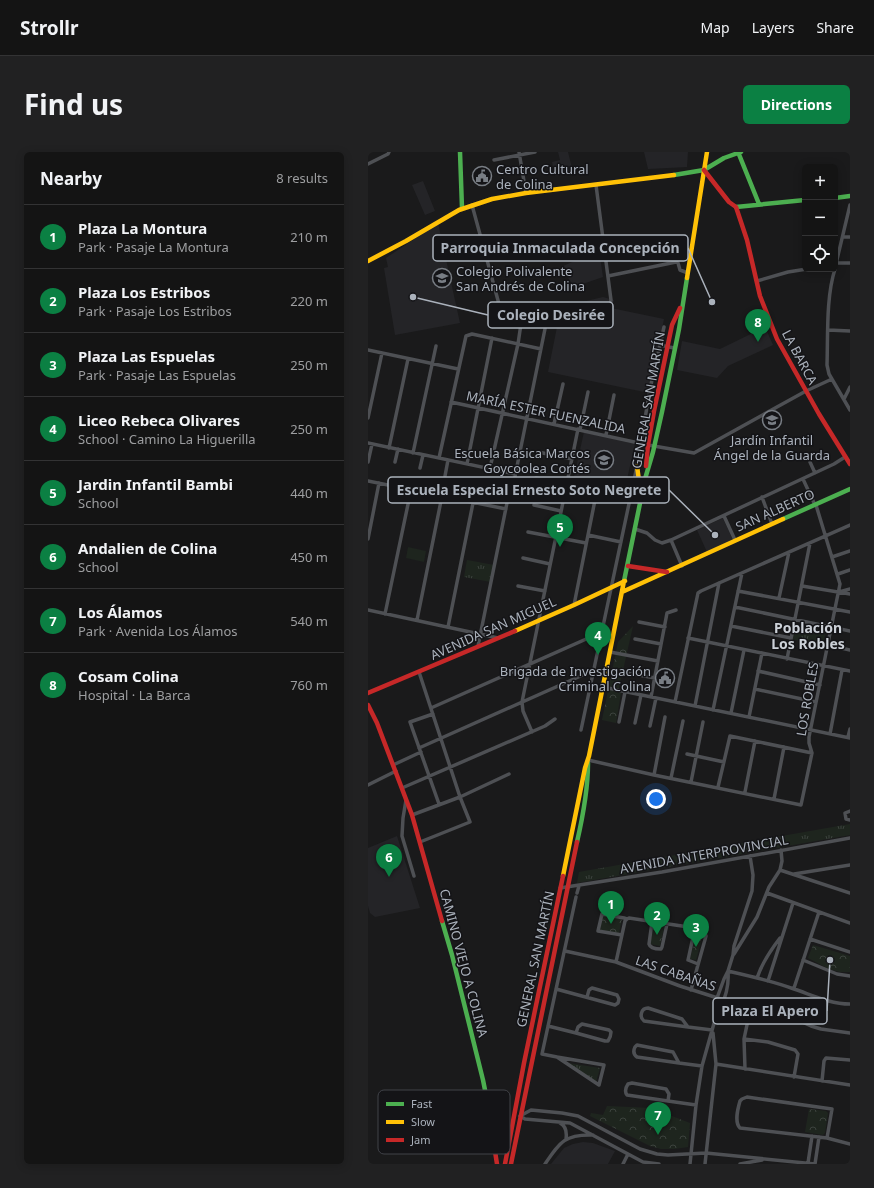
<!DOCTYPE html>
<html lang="en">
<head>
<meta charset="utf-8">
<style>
  :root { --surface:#141414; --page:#212122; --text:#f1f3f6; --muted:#9d9ea0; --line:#333334; --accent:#0b8043 }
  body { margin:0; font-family:"Noto Sans",sans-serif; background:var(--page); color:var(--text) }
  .controls { position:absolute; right:12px; top:12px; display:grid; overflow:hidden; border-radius:6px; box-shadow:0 2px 10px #0003 }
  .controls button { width:36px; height:36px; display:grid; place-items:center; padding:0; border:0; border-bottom:1px solid var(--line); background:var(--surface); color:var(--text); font:20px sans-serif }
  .you { position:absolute; left:288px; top:647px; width:14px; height:14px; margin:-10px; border:3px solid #fff; border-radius:50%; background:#1a73e8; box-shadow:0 0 0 6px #1a73e833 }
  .badge { display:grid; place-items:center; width:26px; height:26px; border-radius:50%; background:var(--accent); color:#fff; font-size:13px; font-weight:700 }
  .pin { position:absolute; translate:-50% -33px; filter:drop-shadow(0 1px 2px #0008) }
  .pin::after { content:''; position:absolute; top:21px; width:14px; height:12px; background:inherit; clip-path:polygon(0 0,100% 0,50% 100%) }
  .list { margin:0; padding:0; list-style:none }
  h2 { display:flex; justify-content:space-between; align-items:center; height:52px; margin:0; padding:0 16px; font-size:17px }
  h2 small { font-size:13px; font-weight:400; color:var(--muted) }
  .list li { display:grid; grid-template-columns:26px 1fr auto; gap:12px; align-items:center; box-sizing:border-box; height:64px; padding:0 16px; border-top:1px solid var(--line) }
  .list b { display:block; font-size:15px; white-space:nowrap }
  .list p { margin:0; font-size:13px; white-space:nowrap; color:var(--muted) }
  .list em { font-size:13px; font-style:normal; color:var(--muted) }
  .icon { flex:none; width:22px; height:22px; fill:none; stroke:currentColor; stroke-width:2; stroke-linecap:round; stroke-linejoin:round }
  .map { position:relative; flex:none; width:482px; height:1012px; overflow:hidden; border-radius:6px }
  header { display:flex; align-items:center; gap:24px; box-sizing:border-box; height:56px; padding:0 20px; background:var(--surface); border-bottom:1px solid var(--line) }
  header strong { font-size:19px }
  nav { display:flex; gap:22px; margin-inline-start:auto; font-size:14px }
  .intro { display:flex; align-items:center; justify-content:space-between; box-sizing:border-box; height:96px; padding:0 24px }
  h1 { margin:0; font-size:28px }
  .button { padding:10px 18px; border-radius:6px; background:var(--accent); color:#fff; font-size:14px; font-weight:700 }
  main { display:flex; gap:24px; padding:0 24px }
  aside { flex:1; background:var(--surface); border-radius:6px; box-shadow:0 2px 10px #0003 }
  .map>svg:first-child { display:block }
  .built { fill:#242427 }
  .grass { fill:url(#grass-tufts) }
  .park { fill:url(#park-crowns) }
  .pitch { fill:#1e251e }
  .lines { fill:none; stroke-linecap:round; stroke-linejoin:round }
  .street { stroke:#4e5054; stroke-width:3.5 }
  .fast { stroke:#4caf50; stroke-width:4.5 }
  .slow { stroke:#ffc107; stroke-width:4.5 }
  .jam { stroke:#c62828; stroke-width:4.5 }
  .labels { text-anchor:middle; stroke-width:3; stroke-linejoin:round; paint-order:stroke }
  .poi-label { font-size:13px; fill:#abb2bc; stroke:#141417; text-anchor:start }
  .street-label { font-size:13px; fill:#abb2bc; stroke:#141417 }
  .neighbourhood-label { font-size:14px; font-weight:bold; fill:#ccd1d8; stroke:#141417 }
  .key { fill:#141417; stroke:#414349; stroke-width:1 }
  .key-label { font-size:11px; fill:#abb2bc }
  .leader { fill:none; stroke:#abb2bc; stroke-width:1.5 }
  .callout-dot { fill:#abb2bc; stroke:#141417; stroke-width:1.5 }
  .callout { fill:#141417; stroke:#abb2bc; stroke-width:1.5 }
  .callout-label { font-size:14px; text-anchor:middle; font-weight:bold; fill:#abb2bc }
</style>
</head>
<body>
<header>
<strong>Strollr</strong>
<nav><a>Map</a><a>Layers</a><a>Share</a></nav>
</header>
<div class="intro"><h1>Find us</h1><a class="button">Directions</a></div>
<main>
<aside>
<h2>Nearby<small>8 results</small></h2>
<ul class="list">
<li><span class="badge">1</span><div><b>Plaza La Montura</b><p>Park · Pasaje La Montura</p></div><em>210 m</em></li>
<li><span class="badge">2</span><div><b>Plaza Los Estribos</b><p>Park · Pasaje Los Estribos</p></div><em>220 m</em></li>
<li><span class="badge">3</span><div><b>Plaza Las Espuelas</b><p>Park · Pasaje Las Espuelas</p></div><em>250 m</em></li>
<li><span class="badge">4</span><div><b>Liceo Rebeca Olivares</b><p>School · Camino La Higuerilla</p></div><em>250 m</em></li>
<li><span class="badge">5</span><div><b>Jardin Infantil Bambi</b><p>School</p></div><em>440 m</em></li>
<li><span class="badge">6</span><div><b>Andalien de Colina</b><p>School</p></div><em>450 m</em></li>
<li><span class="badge">7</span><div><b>Los Álamos</b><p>Park · Avenida Los Álamos</p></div><em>540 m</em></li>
<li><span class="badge">8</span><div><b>Cosam Colina</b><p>Hospital · La Barca</p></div><em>760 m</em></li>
</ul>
</aside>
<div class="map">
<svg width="482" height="1012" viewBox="0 0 482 1012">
  <defs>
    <pattern id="grass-tufts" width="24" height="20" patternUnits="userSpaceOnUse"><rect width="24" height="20" fill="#1e251e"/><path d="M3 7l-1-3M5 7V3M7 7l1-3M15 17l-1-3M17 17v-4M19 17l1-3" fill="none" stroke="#3c423d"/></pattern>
    <pattern id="park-crowns" width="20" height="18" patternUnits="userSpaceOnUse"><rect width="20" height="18" fill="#1e251e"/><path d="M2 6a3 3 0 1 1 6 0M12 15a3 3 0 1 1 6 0" fill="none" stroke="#3c423d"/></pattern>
  </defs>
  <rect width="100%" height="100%" fill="#1a1a1b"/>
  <!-- built -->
  <path class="built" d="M190,0H200L205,20L187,24L184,10L192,8Z
    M276,0H320L319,15L280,17Z
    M55,29L67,59L57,63L44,33Z
    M70,71L92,171L27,183L16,116L20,115L18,106Z
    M231,98L235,125L206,135L193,115Z
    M235,145L246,148L243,156L296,167L281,241L180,220L193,155Z
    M397,175L405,193L360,214L349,226L309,218L314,189L352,197Z
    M216,280L267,292L257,336L206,325Z
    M355,366L365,388L339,400L329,378Z
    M29,684L52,756L7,765L2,761L0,754V696Z
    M215,990L225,991L247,999L240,1012H183L196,996L205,992Z"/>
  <!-- grass -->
  <path class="grass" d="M99,408L126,413L123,430L96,425Z
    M428,472L458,479L455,494L424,487Z
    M482,672V683L209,731L211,720Z
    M200,911L232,916L228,930Z"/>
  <!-- park -->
  <path class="park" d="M265,474L250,540L253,541L248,571L234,568L250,490Z
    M235,764L254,767L251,781L232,778Z
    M286,773L296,775L292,794L282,792Z
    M328,782L335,783L328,808L322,807Z
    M445,793L482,804V820H472L461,817L440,806Z
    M239,954L283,956L322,971L320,995L306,997H293L282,994L222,964L223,961L235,963Z
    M441,957L458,959L460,961L457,981L455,983L437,980Z"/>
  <!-- pitch -->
  <path class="pitch" d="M40,395L58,399L56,410L38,406Z"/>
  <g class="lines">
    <!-- street -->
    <path class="street" d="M151,0L158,41
      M126,8L167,0
      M0,12L20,2L21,0
      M228,33L243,148L240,164
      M104,53L131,152
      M475,85H482
      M467,111H482
      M467,116L482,53
      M467,117C458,145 460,183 459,213L461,222L482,258
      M240,124L308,110L310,111L312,118L320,121
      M389,129L420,120L439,117
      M460,178L482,179
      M292,193L306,196
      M0,198L90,217
      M476,247L482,235
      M83,250L280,293L326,301L438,239L464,227
      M0,266L14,201
      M186,272L195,232
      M212,278L220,240
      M238,283L246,243
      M0,291L147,322
      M21,296L40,207
      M170,300L204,307
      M45,301L68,194
      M71,306L98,184L104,182L173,197
      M0,310L4,292
      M27,310L30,297
      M442,310L447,321
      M99,312L124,186
      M52,316L55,303
      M122,316L150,192L154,165
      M77,324L80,308
      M168,326L198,333
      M200,327L263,340
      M435,327L447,353
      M0,329L138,357
      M144,339L179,167
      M394,345L404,372
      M166,353L193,359
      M356,364L367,388
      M267,377L279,381L287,388L294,391L303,388
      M160,380L218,391
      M220,383L253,390
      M0,387L11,331
      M464,405L482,399
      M155,406L182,412
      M314,414L303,388L466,312L477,305
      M470,422L482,418
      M150,434L177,439
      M434,434L482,442
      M370,439L482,460
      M471,440L482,437
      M411,446L421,400
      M206,453L230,333
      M367,455L482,479
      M0,458L130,486
      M17,462L43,338
      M49,468L74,344
      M271,470L297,475
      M363,474L423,486
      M80,475L105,351
      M320,486L482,519
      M267,487L293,492
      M460,493L482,498
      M110,494L140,346
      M242,500L290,509
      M419,507L442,391
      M390,519L452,533
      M51,520L92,645L102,670L52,690
      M260,521L287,526
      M235,535L482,586
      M387,537L448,550
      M283,545L299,461L308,458
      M307,550L330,441L333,439L482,373
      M327,554L351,431
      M63,556L234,480
      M345,558L374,421
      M363,561L376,498
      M65,562L42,570L71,652
      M381,565L394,501
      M251,570L257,540
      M267,571L273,543
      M282,574L288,546
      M213,578L269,314L282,237L296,175
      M164,580L155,559L154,550L210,277
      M462,582L474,518
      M480,585L482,577
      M51,596L226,518
      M319,602L356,610
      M220,608L286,623L433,653L444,601L441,591V585L472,432L448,353
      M25,613L53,600
      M286,623L297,565
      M303,626L315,569
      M323,630L335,570
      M0,633L28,619
      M350,635L362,584L444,601
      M34,636L177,574L187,567
      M377,640L387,589
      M406,647L416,595
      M38,648L35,666L34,684L46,724
      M482,659L477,661L478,667L482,668
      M44,663L92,645L141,622
      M412,718L482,741
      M426,722L482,713
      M192,736L294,720L482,686
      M209,741L211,734
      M399,741L482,771
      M284,770L281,792C282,796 289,797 293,797L294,795L299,772
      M327,776L320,808L330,812
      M254,783L230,779L234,762L256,766L259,767L261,766L327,776L336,779L338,784L323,838
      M442,787L482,800
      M197,799L248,810L312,834L356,848L419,863L443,874L453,877L482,881
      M366,802L389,765L401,735L412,718L414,709L413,698
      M435,808L469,822L482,824
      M248,810L257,769L259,767
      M360,819C382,824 405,829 426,837C444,843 462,852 482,852
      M389,826C394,811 402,799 412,786
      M400,829L425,751
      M426,836L451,760
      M188,837L247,853L250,851L251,847L249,843L224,836L221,838L219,845
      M350,857C358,848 361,832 360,820
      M214,872L241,878L243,880C243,883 242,886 240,889H237L208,881L210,875Z
      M180,874L208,881
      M320,875L276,869C271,865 273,856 280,856L314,867L320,875L344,878
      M376,887L400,890L427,898L430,902L426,925
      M269,893L305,900L311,911L269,905C265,902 265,899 267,895Z
      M189,905L236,913L231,933L189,905L174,902L208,745
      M311,911L334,914
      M348,912L482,933
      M377,917L376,887L383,854
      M454,929L456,909L458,906L482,908
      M264,931L298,937L301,942L300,949L259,943C256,939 258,935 260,932Z
      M300,949L328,953
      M152,964L163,958L194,961L210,964L272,997L289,1002L300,1003L338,1001L447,1012L451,985
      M152,964L157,967L202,971L275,1010L291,1012
      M192,971C198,974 199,980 198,987
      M459,986L464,957L379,945L374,947L372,949C370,956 366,970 372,976L459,986L482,992
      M440,1011L444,984
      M177,1012C192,990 197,982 225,983
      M255,1012L260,1002
      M322,1012L328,953L334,914L350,857L349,846L356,827L360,819L365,803L366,794L384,739L385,723L382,704
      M337,1012L348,912L345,881
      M372,1012L394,1008"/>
    <!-- fast -->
    <path class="fast" d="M92,0L94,56
      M370,0L391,52
      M306,23L336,18L356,6L373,0
      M467,46L482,44
      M368,55L437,48
      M415,367L482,337
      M256,429L277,327L285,300L294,260L311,177L319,126
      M209,690C215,664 220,638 220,611
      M74,769L84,803L115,928L119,948"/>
    <!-- slow -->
    <path class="slow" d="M0,109L38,89L91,58L124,47L158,41L306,23
      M319,126L339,0
      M269,314L273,343
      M254,440L415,367
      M147,479L206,453L257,429
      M195,724L217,616L221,604L256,429"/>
    <!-- jam -->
    <path class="jam" d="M336,18L361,50L368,55L379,88L392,144L409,187L451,262L482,312
      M278,314L280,293L286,259L304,173L312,156
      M260,414L299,420
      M0,541L147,479
      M0,553L9,571L44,663L74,769
      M119,948L129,1012
      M137,1012L156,911L195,724
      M143,1012L209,690"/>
  </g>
  <!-- icons -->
  <defs>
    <g id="civic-ring" transform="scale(1)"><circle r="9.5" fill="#141417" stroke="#787d84" stroke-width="1.5"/><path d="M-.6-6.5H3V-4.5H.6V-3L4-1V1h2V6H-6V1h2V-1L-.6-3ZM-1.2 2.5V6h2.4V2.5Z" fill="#787d84"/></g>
    <g id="school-ring" transform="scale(1)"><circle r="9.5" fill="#141417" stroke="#787d84" stroke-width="1.5"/><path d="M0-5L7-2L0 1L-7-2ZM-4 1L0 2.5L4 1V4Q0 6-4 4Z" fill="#787d84"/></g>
  </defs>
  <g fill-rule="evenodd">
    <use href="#civic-ring" x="114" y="24"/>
    <use href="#school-ring" x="74" y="126"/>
    <use href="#school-ring" x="404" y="268"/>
    <use href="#school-ring" x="236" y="308"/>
    <use href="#civic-ring" x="297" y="526"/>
  </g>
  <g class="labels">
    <!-- poi labels -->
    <g class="poi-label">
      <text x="128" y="22">Centro Cultural<tspan x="128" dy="15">de Colina</tspan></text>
      <text x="88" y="124">Colegio Polivalente<tspan x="88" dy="15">San Andrés de Colina</tspan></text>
      <text x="404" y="293" text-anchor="middle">Jardín Infantil<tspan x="404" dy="15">Ángel de la Guarda</tspan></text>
      <text x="222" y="306" text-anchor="end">Escuela Básica Marcos<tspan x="222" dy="15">Goycoolea Cortés</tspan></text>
      <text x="283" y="524" text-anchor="end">Brigada de Investigación<tspan x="283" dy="15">Criminal Colina</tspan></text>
    </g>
    <!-- street labels -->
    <g class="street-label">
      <text transform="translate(432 205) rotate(62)" y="5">LA BARCA</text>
      <text transform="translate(280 248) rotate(-80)" y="5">GENERAL SAN MARTÍN</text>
      <text transform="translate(178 260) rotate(12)" y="5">MARÍA ESTER FUENZALIDA</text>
      <text transform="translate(407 358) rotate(-24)" y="5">SAN ALBERTO</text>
      <text transform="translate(125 476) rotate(-24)" y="5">AVENIDA SAN MIGUEL</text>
      <text transform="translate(439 547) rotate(-80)" y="5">LOS ROBLES</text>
      <text transform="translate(336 702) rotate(-10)" y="5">AVENIDA INTERPROVINCIAL</text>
      <text transform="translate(167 807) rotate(-78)" y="5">GENERAL SAN MARTÍN</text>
      <text transform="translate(96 811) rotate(75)" y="5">CAMINO VIEJO A COLINA</text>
      <text transform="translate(308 821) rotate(19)" y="5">LAS CABAÑAS</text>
    </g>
    <!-- neighbourhood labels -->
    <g class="neighbourhood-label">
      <text x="440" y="481">Población<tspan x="440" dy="16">Los Robles</tspan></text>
    </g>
  </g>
  <!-- legend -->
  <rect x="10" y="938" width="132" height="64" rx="6" class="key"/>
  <rect x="18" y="950" width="18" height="4" fill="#4caf50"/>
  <rect x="18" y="968" width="18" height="4" fill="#ffc107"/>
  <rect x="18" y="986" width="18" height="4" fill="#c62828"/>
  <g class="key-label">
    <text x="43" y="956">Fast</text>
    <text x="43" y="974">Slow</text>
    <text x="43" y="992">Jam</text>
  </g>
  <!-- callouts -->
  <path class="leader" d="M344 150L320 96M45 145L120 163M347 383L301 338M462 808L459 859"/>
  <g class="callout-dot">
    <circle cx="344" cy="150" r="4"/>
    <circle cx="45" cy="145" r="4"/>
    <circle cx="347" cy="383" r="4"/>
    <circle cx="462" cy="808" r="4"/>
  </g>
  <g class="callout">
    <rect x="65" y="83" width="255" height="26" rx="4"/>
    <rect x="120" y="150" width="125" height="26" rx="4"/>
    <rect x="20" y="325" width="281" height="26" rx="4"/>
    <rect x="345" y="846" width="114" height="26" rx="4"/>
  </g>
  <g class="callout-label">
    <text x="192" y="101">Parroquia Inmaculada Concepción</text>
    <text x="183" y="168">Colegio Desirée</text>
    <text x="161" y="343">Escuela Especial Ernesto Soto Negrete</text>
    <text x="402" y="864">Plaza El Apero</text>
  </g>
</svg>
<div class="controls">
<button>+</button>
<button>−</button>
<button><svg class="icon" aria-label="locate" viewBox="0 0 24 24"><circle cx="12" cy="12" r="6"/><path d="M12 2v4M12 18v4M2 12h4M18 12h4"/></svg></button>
</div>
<div class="you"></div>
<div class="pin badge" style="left:243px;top:772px">1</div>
<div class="pin badge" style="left:289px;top:783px">2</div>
<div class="pin badge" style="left:328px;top:795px">3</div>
<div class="pin badge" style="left:230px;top:503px">4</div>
<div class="pin badge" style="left:192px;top:395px">5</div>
<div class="pin badge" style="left:21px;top:725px">6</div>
<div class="pin badge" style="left:290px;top:983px">7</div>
<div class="pin badge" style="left:390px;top:190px">8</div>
</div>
</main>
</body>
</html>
